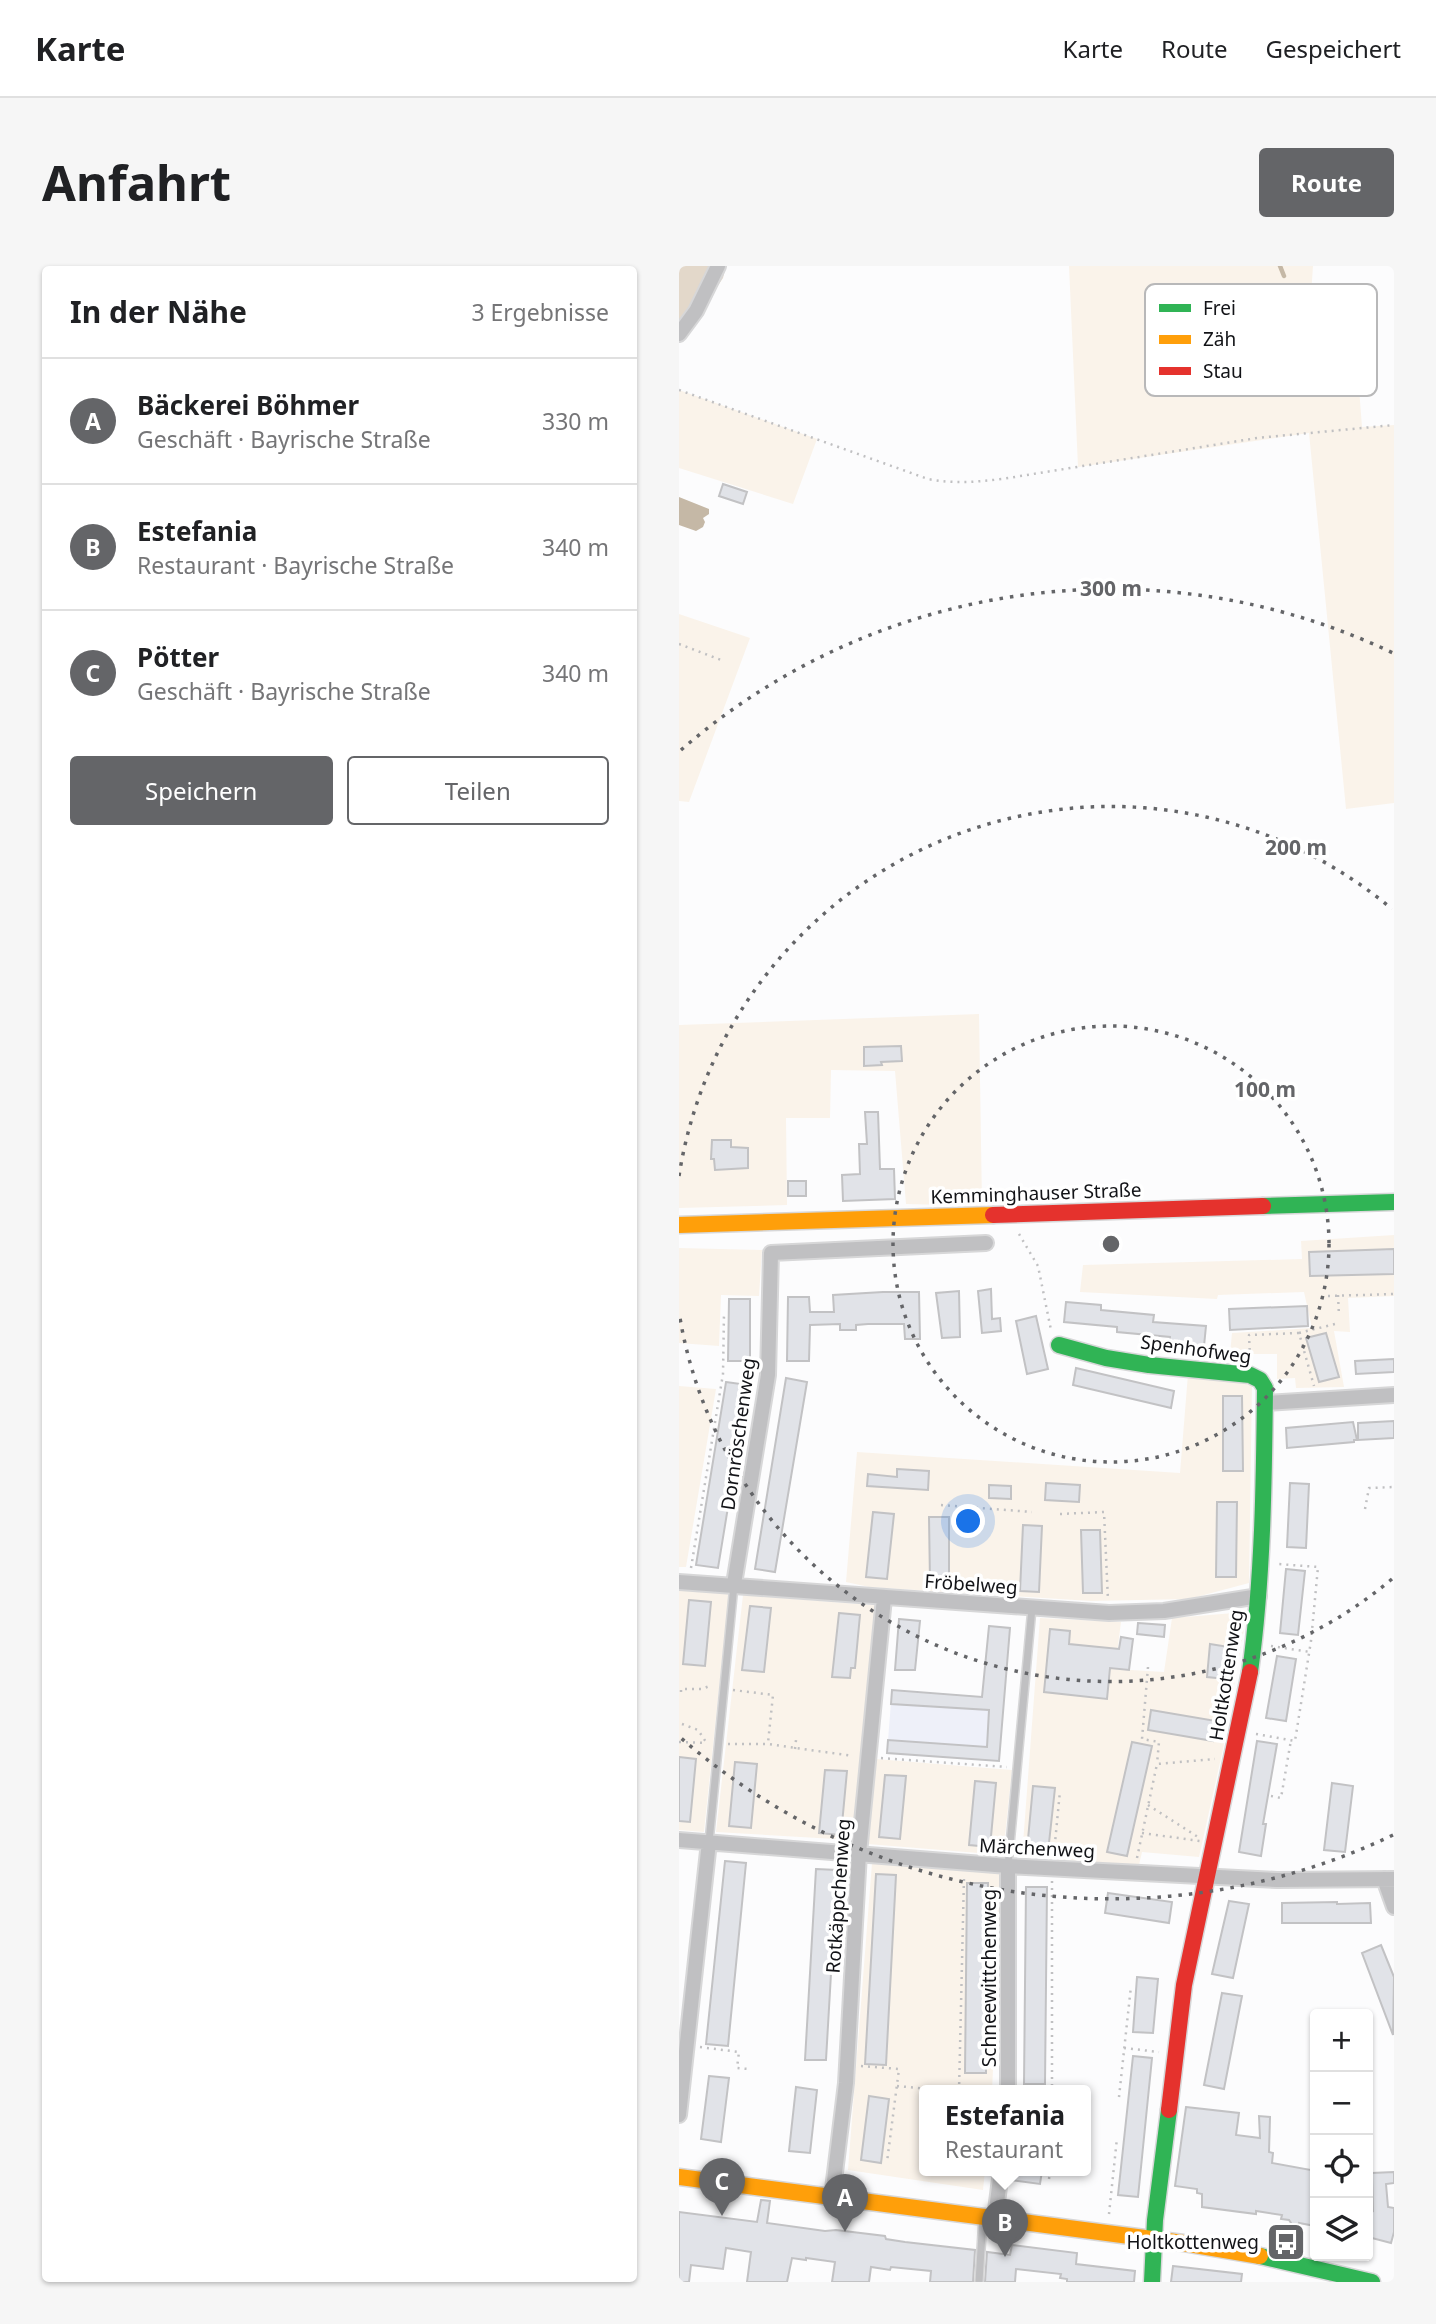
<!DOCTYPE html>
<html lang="de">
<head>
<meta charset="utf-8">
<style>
  :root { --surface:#fff; --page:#f6f6f6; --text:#202124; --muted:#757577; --line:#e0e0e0; --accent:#646568 }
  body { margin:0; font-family:"Noto Sans",sans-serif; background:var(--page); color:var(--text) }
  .controls { position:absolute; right:21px; bottom:21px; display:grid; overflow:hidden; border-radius:7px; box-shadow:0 2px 5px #0004 }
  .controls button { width:63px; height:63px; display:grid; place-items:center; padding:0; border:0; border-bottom:2px solid var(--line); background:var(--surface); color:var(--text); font:35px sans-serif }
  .you { position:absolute; left:290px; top:1256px; width:24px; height:24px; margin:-18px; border:5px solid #fff; border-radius:50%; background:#1a73e8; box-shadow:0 0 0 10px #1a73e833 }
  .badge { display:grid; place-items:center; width:46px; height:46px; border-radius:50%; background:var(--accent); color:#fff; font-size:23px; font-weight:700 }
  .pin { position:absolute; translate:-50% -58px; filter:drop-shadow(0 2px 4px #0008) }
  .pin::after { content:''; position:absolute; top:37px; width:24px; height:21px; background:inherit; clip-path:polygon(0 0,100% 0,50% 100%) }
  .popup { position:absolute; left:240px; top:1819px; width:172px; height:91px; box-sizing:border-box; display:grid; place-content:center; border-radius:7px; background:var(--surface); filter:drop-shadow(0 2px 5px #0005); font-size:23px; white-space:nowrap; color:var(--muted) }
  .popup b { font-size:26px; color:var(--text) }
  .popup::after { content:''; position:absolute; left:50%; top:100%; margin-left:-14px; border:14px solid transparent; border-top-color:var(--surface) }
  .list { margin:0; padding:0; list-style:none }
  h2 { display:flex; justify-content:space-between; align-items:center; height:91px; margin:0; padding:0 28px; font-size:30px }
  h2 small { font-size:23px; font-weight:400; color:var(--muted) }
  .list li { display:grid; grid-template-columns:46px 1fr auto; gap:21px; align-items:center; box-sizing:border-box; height:126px; padding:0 28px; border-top:2px solid var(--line) }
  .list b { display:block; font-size:26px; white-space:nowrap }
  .list p { margin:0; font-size:23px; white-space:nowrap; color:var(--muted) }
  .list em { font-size:23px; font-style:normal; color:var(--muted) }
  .actions { display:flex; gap:14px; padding:21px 28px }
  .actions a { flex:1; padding:16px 0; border:2px solid var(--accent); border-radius:7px; text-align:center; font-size:24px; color:var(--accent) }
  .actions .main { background:var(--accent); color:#fff }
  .icon { flex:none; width:38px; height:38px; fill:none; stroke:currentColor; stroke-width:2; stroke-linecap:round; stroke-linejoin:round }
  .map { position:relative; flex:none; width:715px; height:2016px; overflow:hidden; border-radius:7px }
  header { display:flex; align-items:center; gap:42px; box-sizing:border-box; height:98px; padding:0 35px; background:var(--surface); border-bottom:2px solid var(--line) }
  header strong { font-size:33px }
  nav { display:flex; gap:38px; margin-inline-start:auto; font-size:24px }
  .intro { display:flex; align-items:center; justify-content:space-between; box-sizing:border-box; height:168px; padding:0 42px }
  h1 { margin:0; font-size:49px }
  .button { padding:18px 32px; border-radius:7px; background:var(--accent); color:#fff; font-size:24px; font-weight:700 }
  main { display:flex; gap:42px; padding:0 42px }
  aside { flex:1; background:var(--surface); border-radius:7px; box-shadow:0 2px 5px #0004 }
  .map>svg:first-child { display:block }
  .built { fill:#eef0f9 }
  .green { fill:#faf3ea }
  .forest { fill:#e3d8ca }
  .water { fill:#c5b8a6 }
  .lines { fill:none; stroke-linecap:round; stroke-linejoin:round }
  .stream { stroke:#c5b8a6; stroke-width:4.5 }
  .building { fill:#e1e3e8; stroke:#c2c2c4; stroke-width:2 }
  .lane-casing { stroke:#d7d7d8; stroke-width:10 }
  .street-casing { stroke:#d7d7d8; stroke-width:18 }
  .fast-casing { stroke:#d7d7d8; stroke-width:19 }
  .slow-casing { stroke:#d7d7d8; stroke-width:19 }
  .jam-casing { stroke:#d7d7d8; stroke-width:19 }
  .path { stroke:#c0c0c2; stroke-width:2.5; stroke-dasharray:2 5; stroke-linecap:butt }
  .lane { stroke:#c0c0c2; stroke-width:7 }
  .street { stroke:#c0c0c2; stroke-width:14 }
  .fast { stroke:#30b455; stroke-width:16 }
  .slow { stroke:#ff9f0a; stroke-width:16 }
  .jam { stroke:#e5322d; stroke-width:16 }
  .ring { fill:none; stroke:#646568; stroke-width:3.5; stroke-dasharray:3.5 7 }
  .labels { text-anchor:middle; stroke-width:7; stroke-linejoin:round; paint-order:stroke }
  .street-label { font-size:19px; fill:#121317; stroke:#fff }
  .poi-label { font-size:19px; fill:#121317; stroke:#fff; text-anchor:end }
  .key { fill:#fff; stroke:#b8b8b9; stroke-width:2 }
  .key-label { font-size:19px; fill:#121317 }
  .centre { fill:#646568; stroke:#fff; stroke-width:3.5 }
  .ring-label { font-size:21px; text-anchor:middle; font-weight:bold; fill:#646568; stroke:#fff; stroke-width:7; stroke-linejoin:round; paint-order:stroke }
</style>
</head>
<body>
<header>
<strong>Karte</strong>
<nav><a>Karte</a><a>Route</a><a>Gespeichert</a></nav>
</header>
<div class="intro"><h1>Anfahrt</h1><a class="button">Route</a></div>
<main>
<aside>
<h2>In der Nähe<small>3 Ergebnisse</small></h2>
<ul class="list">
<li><span class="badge">A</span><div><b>Bäckerei Böhmer</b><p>Geschäft · Bayrische Straße</p></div><em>330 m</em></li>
<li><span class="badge">B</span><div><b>Estefania</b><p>Restaurant · Bayrische Straße</p></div><em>340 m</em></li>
<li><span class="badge">C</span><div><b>Pötter</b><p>Geschäft · Bayrische Straße</p></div><em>340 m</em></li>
</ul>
<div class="actions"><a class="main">Speichern</a><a>Teilen</a></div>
</aside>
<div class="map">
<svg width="715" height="2016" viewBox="0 0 715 2016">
  <rect width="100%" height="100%" fill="#fcfcfd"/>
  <!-- built -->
  <path class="built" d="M213,1424L324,1432L320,1495L208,1487Z"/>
  <!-- green -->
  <path class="green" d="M390,0H634L630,59L675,56L683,161L715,159V537L667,543L630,167L399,201Z
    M0,124L138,173L114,238L0,202Z
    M0,348L71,372L10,536L0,535Z
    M300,748L303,940L227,938L216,805L152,804L151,852H107L108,939L0,942V759Z
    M715,969V1030L669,1032L671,1066L655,1065L665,1121L617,1122L616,1112L598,1113V1088H568V1099H550L553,1067L633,1062L625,1026L539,1029L538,1033L401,1026L404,999L623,993L622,975Z
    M0,982L83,984L80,1030L42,1029L40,1080L0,1077Z
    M509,1108L573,1119L570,1317L510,1333L412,1335L190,1321L167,1316L178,1186L501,1207Z
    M0,1120L37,1123L7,1301H0Z
    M0,1324L50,1327L25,1566L0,1564Z
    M64,1329L204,1340L173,1574L37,1566Z
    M568,1346L544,1483L520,1591L463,1586L460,1599L343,1591L361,1352L442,1356L436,1403L485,1406L493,1352Z
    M197,1493L333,1504L324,1589L188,1578Z
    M193,1597L323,1605L313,1825H246V1905H306L304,1924L169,1904Z"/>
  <!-- forest -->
  <path class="forest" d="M0,0H47L44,12L0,77Z"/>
  <!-- water -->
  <path class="water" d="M0,231L30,243V248L24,252L26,256L24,261L17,265L0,259Z"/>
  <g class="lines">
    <!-- stream -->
    <path class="stream" d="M601,0L605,10"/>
  </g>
  <!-- building -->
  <path class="building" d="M44,218L68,226L64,238L40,230Z
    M222,780L223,795L202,796L203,799L185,800V781Z
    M186,846H199L201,903H215L216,933L164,935L163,909L181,908L180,878H188Z
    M33,874H52V881L69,882V902L36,904L35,893H32Z
    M109,915H127V930H109Z
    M715,983V1008L631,1010L630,986Z
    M312,1023L313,1053L321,1052L322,1065L303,1067L299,1025Z
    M280,1025L281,1071L263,1072L257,1027Z
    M204,1026H240L241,1073H226L225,1058H189L177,1059V1064H161V1058L131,1059L130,1095H108L109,1031H130L131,1046H155L154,1029Z
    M50,1033H71V1095H49Z
    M387,1036L422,1039V1044L475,1049L474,1056L527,1060L525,1080L491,1077V1071L438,1066V1061L385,1056Z
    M628,1040L629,1060L551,1064L550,1043Z
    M357,1050L369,1103L348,1108L337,1055Z
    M647,1067L660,1111L640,1116L627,1072Z
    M715,1093V1106L677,1108L676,1095Z
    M397,1102L495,1125L492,1142L394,1119Z
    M107,1112L128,1116L96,1306L76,1303Z
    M47,1116L69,1119L39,1302L17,1299Z
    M544,1130H563L564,1205H544Z
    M715,1155V1172L679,1174V1157Z
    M674,1156L678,1174H675V1176L608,1182L607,1162Z
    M218,1203L250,1205L249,1224L188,1220L189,1208L218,1211Z
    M367,1217L401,1219L400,1236L366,1234Z
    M611,1217L630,1218L627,1282L608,1281Z
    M310,1219L332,1220V1233L310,1232Z
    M538,1236H558L557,1311H537Z
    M194,1246L215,1248L208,1313L187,1311Z
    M250,1251H270V1316H251Z
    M344,1259L363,1260L360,1326L341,1325Z
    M402,1264H421L423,1327H404Z
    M607,1303L626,1305L619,1369L601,1367Z
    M10,1334L32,1336L26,1400L4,1398Z
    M71,1340L92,1342L85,1406L63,1404Z
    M160,1347L181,1349L176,1402H172L171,1412L153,1411Z
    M220,1353L241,1355L236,1404H216Z
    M459,1357L486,1359L485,1371L458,1368Z
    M310,1360L331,1362L320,1495L208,1487L209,1474L308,1481L310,1444L212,1438L213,1424L303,1431Z
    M371,1363L391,1365L390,1378L440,1383L442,1371L454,1373L450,1404L431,1402L428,1433L365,1426Z
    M531,1378L550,1381L547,1413L528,1411Z
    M598,1390L617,1393L607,1455L587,1452Z
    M472,1444L537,1455L534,1475L469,1464Z
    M578,1475L598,1478L584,1558H587L582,1590L560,1586Z
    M453,1476L473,1480L448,1590L428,1586Z
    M0,1491L17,1493L11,1556L0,1555Z
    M56,1496L78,1498L72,1562L50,1560Z
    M146,1504L168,1505L162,1569L140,1567Z
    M206,1509L227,1510L221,1573L200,1571Z
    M296,1515L317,1517L311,1581L290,1579Z
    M653,1517L674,1520L666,1586L645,1584Z
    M354,1520L376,1522L369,1586L348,1584Z
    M46,1595L67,1597L49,1780L27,1778Z
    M137,1603L158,1604L147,1794H126Z
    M197,1608L217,1609L207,1799L186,1798Z
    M288,1617H309L307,1807H286Z
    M347,1621H368L366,1818H345Z
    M429,1627L493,1636L490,1657L426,1647Z
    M550,1635L570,1638L554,1712L533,1708Z
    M658,1636V1638L691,1637L692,1657H603V1637Z
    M702,1679L715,1711L714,1769L683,1687Z
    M458,1711L479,1713L474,1767L454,1766Z
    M543,1727L563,1730L545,1823L525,1819Z
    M454,1790L473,1792L459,1931L439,1929Z
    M30,1810L50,1812L42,1876L22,1873Z
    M117,1821L138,1824L131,1887L110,1885Z
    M190,1830L210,1833L202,1897L182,1894Z
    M507,1841L560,1847L557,1869L581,1872L580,1850L591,1851L590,1886L594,1887L593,1897L632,1904V1911L636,1912V1960L620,1957L618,1966L610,1954L602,1953L603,1949L577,1945V1948L523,1941V1928L518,1927V1923L496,1920Z
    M332,1905H363L361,1918L331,1914Z
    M715,1906V1917L707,1918L709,1941L715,1942V1966L712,1977L689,1971V1944L694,1945L693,1907Z
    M82,1934L91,1935L88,1957L146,1965L157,1964L206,1970L207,1973L226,1976L296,1984L294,2016H251L252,2005L212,2001L211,2004L192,2001L190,2016H153L156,1996L127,1992V1994L113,1992L108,2016H68L72,1986L47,1982L44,2003L12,1999L10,2016H0V1946L78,1956Z
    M333,1979L398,1987L397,1998L456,2005L455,2016H388V2013L381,2012L382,2008L337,2003L336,2016H306L308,1986L331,1989Z
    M494,2000L563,2008L562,2016H492Z"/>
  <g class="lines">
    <!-- lane casing -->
    <g class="lane-casing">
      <path id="lane" d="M30,1576L55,1319
        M329,1600L353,1342
        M300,2016L304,1951"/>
    </g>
    <!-- street casing -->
    <g class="street-casing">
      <path id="street" d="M0,68L17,45L39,0
        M587,1137L715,1129
        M0,1316L430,1347L485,1345L580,1330
        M55,1318L89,1109L92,987L307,977
        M0,1574L329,1600L598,1614L715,1613
        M329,1600V1825
        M705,1613L715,1641
        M0,1849L30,1576
        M153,1931L167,1817L180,1587L205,1332
        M316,1952L322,1905"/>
    </g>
    <!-- fast casing -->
    <g class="fast-casing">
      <path id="fast" d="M584,940L715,936
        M380,1079L427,1092L470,1099L571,1109L581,1114L586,1122C585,1217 584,1312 571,1406
        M581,1990L693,2016
        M473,2016L476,1954L490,1844"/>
    </g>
    <!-- slow casing -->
    <g class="slow-casing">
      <path id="slow" d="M0,959L314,949
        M0,1911L504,1977L581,1990"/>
    </g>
    <!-- jam casing -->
    <g class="jam-casing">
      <path id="jam" d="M314,949L584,940
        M490,1844L505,1719L571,1406"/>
    </g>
    <!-- path -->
    <path class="path" d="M0,124L249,213C275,218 297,216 323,213L578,172L715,159
      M0,378L42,394
      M340,968L359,1000L372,1064
      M659,1029L660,1050
      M649,1030L715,1028
      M620,1067L660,1057
      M571,1091L570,1069L620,1067L635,1120
      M262,1239L353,1246
      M686,1243L690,1222L715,1221
      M381,1248L425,1246L429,1334
      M12,1302L44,1108L45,1047
      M592,1380L631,1386
      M469,1401L463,1473L480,1476L478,1498
      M54,1424L94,1429L89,1477
      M2,1426V1423H23L33,1419
      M3,1458L19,1464L27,1476
      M577,1468L616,1475L632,1375L639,1301L599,1298
      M0,1476L28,1477
      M49,1478H89L174,1490
      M116,1483L117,1474
      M202,1492L328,1501
      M592,1530L602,1532L612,1474
      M469,1539L519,1571
      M463,1567L521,1575
      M375,1587L381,1525
      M458,1592L478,1498L536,1493
      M373,1615V1825
      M21,1781L60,1786L58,1802L69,1803
      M445,1782L480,1786
      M182,1800L220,1803L208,1896
      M218,1820L271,1825
      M280,1825L285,1611
      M440,1831L452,1720
      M370,1913L371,1905
      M430,1948L438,1872"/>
    <!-- lane -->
    <use href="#lane" class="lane"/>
    <!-- street -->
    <use href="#street" class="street"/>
    <!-- fast -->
    <use href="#fast" class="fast"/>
    <!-- slow -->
    <use href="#slow" class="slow"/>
    <!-- jam -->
    <use href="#jam" class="jam"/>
  </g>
  <!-- distance rings -->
  <g class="ring">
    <circle cx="432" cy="978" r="218"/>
    <path d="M713 1313A437 437 0 0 1 0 1046M0 910A437 437 0 0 1 713 643"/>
    <path d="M714 1569A655 655 0 0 1 2 1472M2 484A655 655 0 0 1 714 387"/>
  </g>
  <!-- icons -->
  <defs>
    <g id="bus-square" transform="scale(2.0125)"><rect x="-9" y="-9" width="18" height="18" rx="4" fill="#646568" stroke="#fff"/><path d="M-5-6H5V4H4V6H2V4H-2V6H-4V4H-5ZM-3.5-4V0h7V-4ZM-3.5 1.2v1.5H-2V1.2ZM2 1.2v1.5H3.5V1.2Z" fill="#fff"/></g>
  </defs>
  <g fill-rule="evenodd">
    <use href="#bus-square" x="607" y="1976"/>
  </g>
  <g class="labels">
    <!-- street labels -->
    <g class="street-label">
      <text transform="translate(357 927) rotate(-2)" y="7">Kemminghauser Straße</text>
      <text transform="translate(517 1083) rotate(8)" y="7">Spenhofweg</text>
      <text transform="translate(59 1168) rotate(-82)" y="7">Dornröschenweg</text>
      <text transform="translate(292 1318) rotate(4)" y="7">Fröbelweg</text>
      <text transform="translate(547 1409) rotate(-81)" y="7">Holtkottenweg</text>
      <text transform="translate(358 1582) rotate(3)" y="7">Märchenweg</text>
      <text transform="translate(159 1630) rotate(-86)" y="7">Rotkäppchenweg</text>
      <text transform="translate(310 1712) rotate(-90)" y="7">Schneewittchenweg</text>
    </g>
    <!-- poi labels -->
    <g class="poi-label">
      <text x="580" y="1983">Holtkottenweg</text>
    </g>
  </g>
  <!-- legend -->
  <rect x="466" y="18" width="232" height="112" rx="10" class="key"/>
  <rect x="480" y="38" width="32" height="8" fill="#30b455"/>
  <rect x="480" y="69" width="32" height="9" fill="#ff9f0a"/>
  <rect x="480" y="101" width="32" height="8" fill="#e5322d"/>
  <g class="key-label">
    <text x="524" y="49">Frei</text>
    <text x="524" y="80">Zäh</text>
    <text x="524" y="112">Stau</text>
  </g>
  <circle cx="432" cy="978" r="10" class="centre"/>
  <g class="ring-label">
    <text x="432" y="330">300 m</text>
    <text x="617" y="589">200 m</text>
    <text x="586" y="831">100 m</text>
  </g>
</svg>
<div class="controls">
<button>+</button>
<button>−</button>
<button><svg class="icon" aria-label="locate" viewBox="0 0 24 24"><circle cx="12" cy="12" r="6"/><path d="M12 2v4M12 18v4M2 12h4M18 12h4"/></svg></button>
<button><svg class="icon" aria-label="layers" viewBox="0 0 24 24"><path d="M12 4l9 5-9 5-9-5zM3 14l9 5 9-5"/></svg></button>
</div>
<div class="you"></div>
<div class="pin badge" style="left:166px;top:1966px">A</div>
<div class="pin badge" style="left:326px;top:1991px">B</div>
<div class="popup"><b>Estefania</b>Restaurant</div>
<div class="pin badge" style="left:43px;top:1950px">C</div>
</div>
</main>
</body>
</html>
